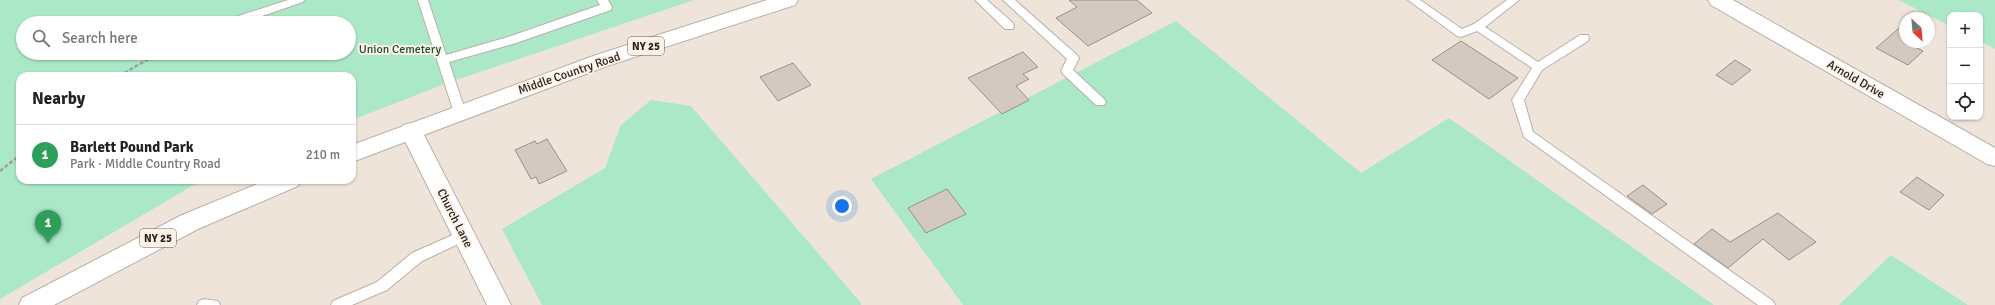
<!DOCTYPE html>
<html lang="en">
<head>
<meta charset="utf-8">
<style>
  :root { --surface:#fff; --page:#f6f6f6; --text:#222; --muted:#767676; --line:#e0e0e0; --accent:#0b8043 }
  body { margin:0; font-family:Signika,sans-serif; background:var(--page); color:var(--text) }
  .controls { position:absolute; right:12px; top:12px; display:grid; overflow:hidden; border-radius:8px; box-shadow:0 1px 3px #0004 }
  .controls button { width:36px; height:36px; display:grid; place-items:center; padding:0; border:0; border-bottom:1px solid var(--line); background:var(--surface); color:var(--text); font:20px sans-serif }
  .compass { position:absolute; left:1899px; top:12px; width:36px; height:36px; border-radius:50%; background:var(--surface); box-shadow:0 1px 3px #0004; rotate:154deg }
  .you { position:absolute; left:842px; top:206px; width:14px; height:14px; margin:-10px; border:3px solid #fff; border-radius:50%; background:#1a73e8; box-shadow:0 0 0 6px #1a73e833 }
  .badge { display:grid; place-items:center; width:26px; height:26px; border-radius:50%; background:var(--accent); color:#fff; font-size:13px; font-weight:700 }
  .pin { position:absolute; translate:-50% -33px; filter:drop-shadow(0 1px 2px #0008) }
  .pin::after { content:''; position:absolute; top:21px; width:14px; height:12px; background:inherit; clip-path:polygon(0 0,100% 0,50% 100%) }
  .list { margin:0; padding:0; list-style:none }
  h2 { display:flex; justify-content:space-between; align-items:center; height:52px; margin:0; padding:0 16px; font-size:17px }
  h2 small { font-size:13px; font-weight:400; color:var(--muted) }
  .list li { display:grid; grid-template-columns:26px 1fr auto; gap:12px; align-items:center; box-sizing:border-box; height:60px; padding:0 16px; border-top:1px solid var(--line) }
  .list b { display:block; font-size:15px; white-space:nowrap }
  .list p { margin:0; font-size:13px; white-space:nowrap; color:var(--muted) }
  .list em { font-size:13px; font-style:normal; color:var(--muted) }
  .icon { flex:none; width:22px; height:22px; fill:none; stroke:currentColor; stroke-width:2; stroke-linecap:round; stroke-linejoin:round }
  .map { position:relative; flex:none; width:1995px; height:305px; overflow:hidden }
  .search { position:absolute; background:var(--surface); box-shadow:0 1px 3px #0004; left:16px; top:16px; width:340px; height:44px; display:flex; align-items:center; gap:10px; box-sizing:border-box; padding:0 14px; border-radius:22px; color:var(--muted); font-size:15px }
  .panel { position:absolute; background:var(--surface); box-shadow:0 1px 3px #0004; left:16px; top:72px; width:340px; height:112px; border-radius:12px }
  .map>svg:first-child { display:block }
  .green { fill:#aae8c7; fill-rule:evenodd }
  .building { fill:#d3c9c0; stroke:#9a9087 }
  .lines { fill:none; stroke-linecap:round; stroke-linejoin:round }
  .service-casing { stroke:#bab0a7; stroke-width:2 }
  .minor-casing { stroke:#bab0a7; stroke-width:2 }
  .primary-casing { stroke:#bab0a7; stroke-width:2 }
  .path { stroke:#a69e97; stroke-width:2.5; stroke-dasharray:4 2; stroke-linecap:butt }
  .service { fill:#fff; fill-rule:evenodd }
  .minor { fill:#fff; fill-rule:evenodd }
  .primary { fill:#fff; fill-rule:evenodd }
  .labels { text-anchor:middle; stroke-width:4; stroke-linejoin:round; paint-order:stroke }
  .shield { fill:#fcf1e7; stroke:#655f5a; stroke-width:1 }
  .shield-label { font-size:11px; font-weight:bold; fill:#24201d }
  .park-label { font-size:12px; fill:#1c4e37; stroke:#fcf1e7 }
  .street-label { font-size:12px; fill:#24201d; stroke:#fcf1e7 }
</style>
</head>
<body>
<div class="map">
<svg width="1995" height="305" viewBox="0 0 1995 305">
  <rect width="100%" height="100%" fill="#eee4da"/>
  <!-- green -->
  <path class="green" d="M0,0H694L447,83L352,120V76H20V180H206L192,186L0,299ZM23,23H349V53H23Z
    M1899,0H1995V49L1980,41V15H1950V26Z
    M1176,21L1361,173L1449,118L1714,305H963L871,179Z
    M651,100L691,106L861,303V305H542L502,229L605,168L621,125Z
    M1891,255L1968,305H1839Z"/>
  <!-- building -->
  <path class="building" d="M1069,0H1137L1152,13L1088,46L1056,18L1077,7Z
    M1905,23V42L1923,51L1908,65L1876,48Z
    M1461,41L1518,78L1489,99L1432,60Z
    M1023,52L1038,67L1023,74L1029,79L1016,86L1029,100L1002,114L968,78Z
    M1735,60L1751,70L1732,85L1716,75Z
    M793,63L811,85L778,101L760,77Z
    M547,139L567,171L539,184L536,177L531,179L515,150L535,141L537,144Z
    M1917,177L1944,195L1929,210L1900,192Z
    M1643,185L1667,204L1652,214L1627,196Z
    M947,189L966,214L926,233L908,208Z
    M1778,213L1816,242L1789,260L1763,239L1728,268L1694,244L1712,229L1730,242Z"/>
  <g class="lines">
    <!-- service casing -->
    <g class="service-casing">
      <path id="service" d="M288,0H304L303,2L242,23H225L226,20Z
        M418,0H428L446,55L508,37L600,5L597,0H608L612,7L611,10L516,43L449,62L466,113L464,116H456L454,113Z
        M975,0H987L1013,23L1014,26L1013,29H1005Z
        M1003,0H1015L1077,55L1079,58L1073,70L1104,99L1106,102L1104,105H1096L1063,74L1061,71L1067,59Z
        M1408,0H1420L1462,29L1474,24L1507,0H1519L1485,27L1538,62L1580,35H1588L1589,38L1588,41L1542,70L1524,100L1533,132L1773,301L1775,305H1758L1524,137L1512,100L1532,68L1477,31L1461,37L1457,36Z
        M464,230L469,231L470,235L469,239L422,261L387,290L352,305H331L333,301L377,282L412,253Z
        M204,299L218,301L220,305H197L199,301Z"/>
    </g>
    <!-- minor casing -->
    <g class="minor-casing">
      <path id="minor" d="M1708,0H1733L1995,148V166L1987,164L1711,5Z
        M411,123L419,125L422,131L511,305H487L400,131L403,125Z"/>
    </g>
    <!-- primary casing -->
    <g class="primary-casing">
      <path id="primary" d="M767,0H798L795,5L610,65L352,162V145L596,55Z
        M267,180H301L298,186L198,229L54,305H19L22,298L182,215Z"/>
    </g>
    <!-- path -->
    <path class="path" d="M119,76L159,53
      M0,171L20,155"/>
    <!-- service -->
    <use href="#service" class="service"/>
    <!-- minor -->
    <use href="#minor" class="minor"/>
    <!-- primary -->
    <use href="#primary" class="primary"/>
  </g>
  <g class="labels">
    <!-- shield labels -->
    <g class="shield">
      <rect x="628" y="37" width="36" height="18" rx="3"/>
      <rect x="140" y="229" width="36" height="18" rx="3"/>
    </g>
    <g class="shield-label">
      <text x="646" y="50">NY 25</text>
      <text x="158" y="242">NY 25</text>
    </g>
    <!-- park labels -->
    <g class="park-label">
      <text x="400" y="53">Union Cemetery</text>
    </g>
    <!-- street labels -->
    <g class="street-label">
      <text transform="translate(569 73) rotate(-19)" y="4">Middle Country Road</text>
      <text transform="translate(1856 79) rotate(30)" y="4">Arnold Drive</text>
      <text transform="translate(455 218) rotate(63)" y="4">Church Lane</text>
    </g>
  </g>
</svg>
<div class="controls">
<button>+</button>
<button>−</button>
<button><svg class="icon" aria-label="locate" viewBox="0 0 24 24"><circle cx="12" cy="12" r="6"/><path d="M12 2v4M12 18v4M2 12h4M18 12h4"/></svg></button>
</div>
<svg class="compass" viewBox="-18 -18 36 36"><path d="M0-13l5 13h-10z" fill="#e53935"/><path d="M0 13l5-13h-10z" fill="#767676"/></svg>
<div class="you"></div>
<div class="pin badge" style="left:48px;top:243px;background:#2e9e5b">1</div>
<div class="search"><svg class="icon" aria-label="search" viewBox="0 0 24 24"><circle cx="10" cy="10" r="6"/><path d="M15 15l6 6"/></svg>Search here</div>
<section class="panel">
<h2>Nearby<small></small></h2>
<ul class="list">
<li><span class="badge" style="background:#2e9e5b">1</span><div><b>Barlett Pound Park</b><p>Park · Middle Country Road</p></div><em>210 m</em></li>
</ul>
</section>
</div>
</body>
</html>
